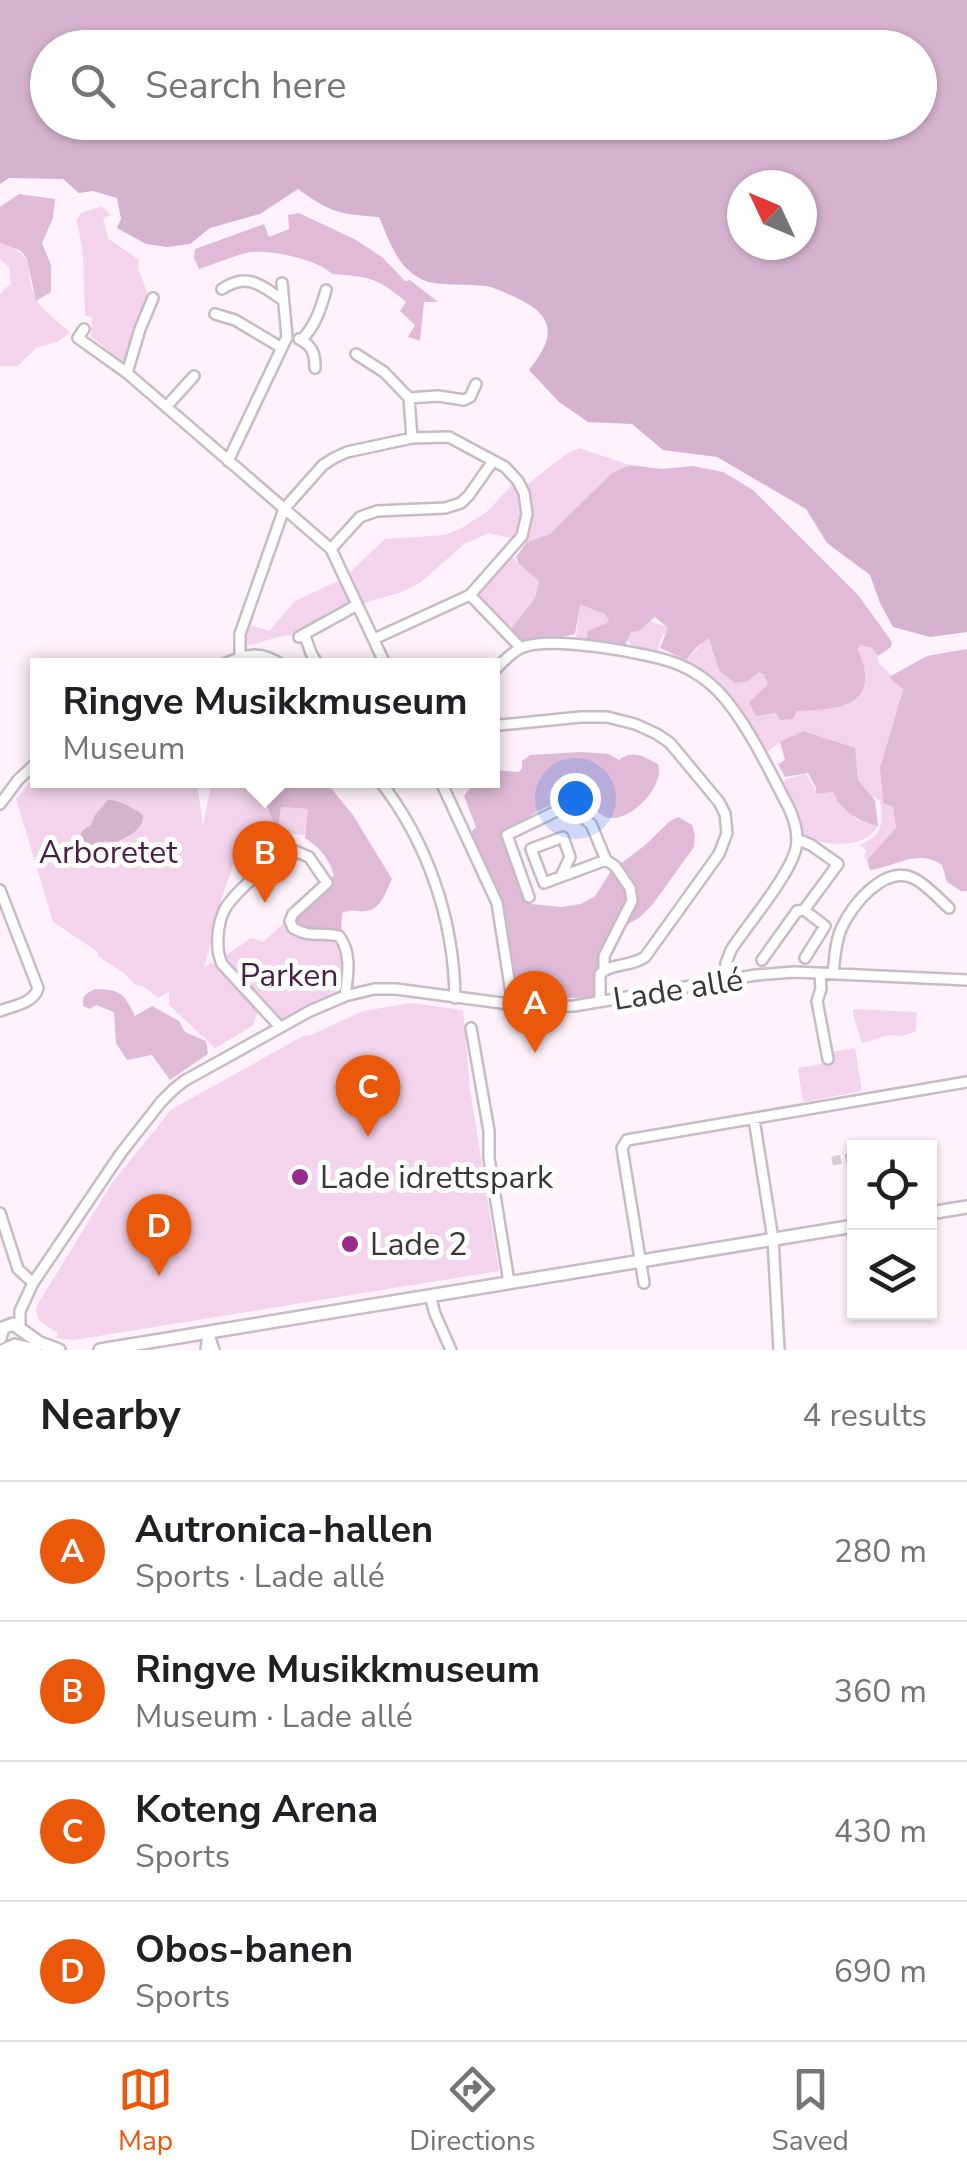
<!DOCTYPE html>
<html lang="en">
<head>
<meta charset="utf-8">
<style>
  :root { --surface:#fff; --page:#f6f6f6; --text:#202124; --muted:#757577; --line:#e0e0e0; --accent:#ea580c }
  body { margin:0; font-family:"Nunito Sans",sans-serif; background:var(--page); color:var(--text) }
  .controls { position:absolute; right:30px; bottom:30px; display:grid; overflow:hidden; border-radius:0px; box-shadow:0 2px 8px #0004 }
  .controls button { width:90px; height:90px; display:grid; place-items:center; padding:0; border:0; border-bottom:2px solid var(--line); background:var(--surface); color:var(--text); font:50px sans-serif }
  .compass { position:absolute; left:727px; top:170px; width:90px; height:90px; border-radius:50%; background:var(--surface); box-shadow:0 2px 8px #0004; rotate:314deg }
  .you { position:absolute; left:575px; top:798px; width:35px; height:35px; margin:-25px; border:8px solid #fff; border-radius:50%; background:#1a73e8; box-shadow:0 0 0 15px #1a73e833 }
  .badge { display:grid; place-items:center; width:65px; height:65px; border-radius:50%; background:var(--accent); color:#fff; font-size:32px; font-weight:700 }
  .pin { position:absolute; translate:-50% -82px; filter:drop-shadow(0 2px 5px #0008) }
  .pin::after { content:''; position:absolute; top:52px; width:35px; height:30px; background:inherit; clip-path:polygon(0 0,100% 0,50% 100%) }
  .popup { position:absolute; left:30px; top:658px; width:470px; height:130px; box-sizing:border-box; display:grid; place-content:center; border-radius:0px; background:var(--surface); filter:drop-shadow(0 2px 8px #0005); font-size:32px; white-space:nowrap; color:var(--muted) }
  .popup b { font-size:38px; color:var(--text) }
  .popup::after { content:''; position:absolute; left:50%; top:100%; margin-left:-20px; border:20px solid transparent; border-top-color:var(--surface) }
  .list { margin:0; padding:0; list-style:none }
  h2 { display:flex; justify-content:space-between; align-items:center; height:130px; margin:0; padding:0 40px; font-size:42px }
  h2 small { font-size:32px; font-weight:400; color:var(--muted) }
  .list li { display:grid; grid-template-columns:65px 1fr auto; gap:30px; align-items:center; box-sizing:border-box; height:140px; padding:0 40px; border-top:2px solid var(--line) }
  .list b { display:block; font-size:38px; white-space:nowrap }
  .list p { margin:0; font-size:32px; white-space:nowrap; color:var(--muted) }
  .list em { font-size:32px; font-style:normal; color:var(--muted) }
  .icon { flex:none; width:55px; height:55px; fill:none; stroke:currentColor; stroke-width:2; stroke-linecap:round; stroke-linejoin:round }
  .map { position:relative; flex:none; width:967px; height:1350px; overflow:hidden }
  .search { position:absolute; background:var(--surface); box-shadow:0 2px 8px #0004; left:30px; right:30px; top:30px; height:110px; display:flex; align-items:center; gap:25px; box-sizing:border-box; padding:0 35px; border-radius:55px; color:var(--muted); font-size:38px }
  .sheet { height:690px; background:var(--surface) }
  nav { display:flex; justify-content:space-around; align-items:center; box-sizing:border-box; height:140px; border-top:2px solid var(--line); background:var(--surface); font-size:28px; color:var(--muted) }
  nav a { display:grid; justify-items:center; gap:5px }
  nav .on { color:var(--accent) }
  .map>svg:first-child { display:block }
  .green { fill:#f3d4ec }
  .forest { fill:#dfbbd7 }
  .water { fill:#d5b2ce; fill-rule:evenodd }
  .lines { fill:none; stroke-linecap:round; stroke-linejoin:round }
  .minor-tunnel { stroke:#d8ccd5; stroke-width:9; stroke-dasharray:9 4.5; stroke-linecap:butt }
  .minor-casing { stroke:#c9bbc6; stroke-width:14 }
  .major-casing { stroke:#c9bbc6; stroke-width:16 }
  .minor { stroke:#fff; stroke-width:9 }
  .major { stroke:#fff; stroke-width:11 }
  .poi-dot { fill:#992b8c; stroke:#fff; stroke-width:4 }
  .labels { text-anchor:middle; stroke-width:10; stroke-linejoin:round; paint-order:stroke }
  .park-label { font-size:32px; fill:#4b1f45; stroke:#fff }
  .street-label { font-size:32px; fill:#3b3539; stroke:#fff }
  .poi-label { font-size:32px; fill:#3b3539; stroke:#fff; text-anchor:start }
</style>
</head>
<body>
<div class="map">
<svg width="967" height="1350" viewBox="0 0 967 1350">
  <rect width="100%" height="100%" fill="#fff2fc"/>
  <!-- green -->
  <path class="green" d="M102,206L111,215L103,218L108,238L139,260L138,268L149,298L127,367L91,336L92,317L85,316C83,283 86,251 76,220L81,213Z
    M0,243C43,259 21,267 36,299C42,311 60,323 70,332L59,341L36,348L18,366H0V294L11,283L9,267L0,259Z
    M579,448L630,465L612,473L550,534L527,542L489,533L464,544L420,583L399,593L361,604L348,574L385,539L445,535L460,529L488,511L515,481L520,490L565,455Z
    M512,557L539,580L535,598L510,630L475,596Z
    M342,579L353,603L296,635C278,634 265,643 249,645L245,641L251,625L269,631L295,601Z
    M579,605L605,614L609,622L586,641L576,639Z
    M649,621L668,627L667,634H663L657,652L636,649V647L627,641L631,631Z
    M709,637L719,671L759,672L764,675L769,684L749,702L776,713L796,711L866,674L858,648L860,644C871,647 878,650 878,662L903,688L880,768L883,803L893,807L896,828L867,860L864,858L866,850L859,845C882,836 884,824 880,801L871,795L858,780L780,742L765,754C741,712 729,687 686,660Z
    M37,774L38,780L197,781L203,827L211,784H233L255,789L271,816L278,833L281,807L308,809L306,835L278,833L264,836L233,865L215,918L213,934L204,968L212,962L258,1012L252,1026L215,1048L169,1005V992L158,998L143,986L135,985C125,971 112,966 98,956V952L53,922L16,799Z
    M806,774L815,789L814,794L833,792L857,820L878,826C864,850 828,845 804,838C801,831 800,823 797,814C793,804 788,795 782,785L786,779Z
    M287,920L338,938L343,945L344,993L284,1023L272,1018L221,959L251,938L263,942Z
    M411,1003L463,1010L470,1089L499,1271L74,1340L56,1338L58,1333L39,1321L36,1309L38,1304L112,1183L171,1110L303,1036L311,1035L363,1011Z
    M853,1009L917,1012L916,1031L903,1036L889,1035L862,1043L853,1015Z
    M855,1048L862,1091L803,1102L798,1068L833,1062L832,1052Z"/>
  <!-- forest -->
  <path class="forest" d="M19,194L55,199L53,218L42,243L51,265V292L36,301L27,259L21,251L0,243V207Z
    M299,213L356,240L382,257L405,281L410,280L438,302H424L420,341L408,337L415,325L400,311L406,302C377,277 369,277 332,274C318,259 265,248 246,253C230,257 215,264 199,269L194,258L195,249L264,224L269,237L289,229L288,215Z
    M630,465L662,469L693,466L723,472L753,490L859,596L892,642L891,647L878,656L872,648L860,645L858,648C860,655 864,664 865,672C869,712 823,709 797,711L793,719L780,720L776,713L756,716L749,702L768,684L764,675L759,672L748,681L735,683L719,671L709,638L696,648L686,660L660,648L668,628L655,617L639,631L631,632L624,647L586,641L588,631L609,622L605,614L580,605L575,634C558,639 539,638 522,641L510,630L535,598L539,581L519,564L516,557L527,542L550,534L612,473Z
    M967,649V891H961L947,882L942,865C916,848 896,867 870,870L867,860L896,828L893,807L883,803L880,768L903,689L889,677L927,656Z
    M803,731L855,748L858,780L875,800L878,826C858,821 842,812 833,792L815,794L816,788L808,773L785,777L778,764L785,760L780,742Z
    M580,752L609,754L619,760C633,749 644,757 658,764C665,785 634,818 613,818C597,819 594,801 580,800C575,800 570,801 565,802C545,803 526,819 510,830L526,893L531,904L561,907L581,904L595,896L611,871L644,846L669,822L678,817L692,825L695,835L694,847L653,904L639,918L619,929L601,959L596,972L595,994L590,999C568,995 547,1002 525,999C508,971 511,937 504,906C499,887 478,854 469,834L476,827L464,796L476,781L492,780L493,770L519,772L522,768V761L530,755Z
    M206,781H325L353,815L392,879C386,891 381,910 366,911C355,912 353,908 342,913L341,939L305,935L290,921L334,875C328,857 321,849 305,838L308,809L281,807L278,833L267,807L255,790L228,782L211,784Z
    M96,989C121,990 124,993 135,1016L152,1006L179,1021L185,1032L206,1041L208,1054L170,1080L152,1055L127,1060L116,1043L114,1012L96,1005L90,1009L83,1006C82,995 86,993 96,989Z"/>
  <!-- water -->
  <path class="water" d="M0,0H967V632L930,637L893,627L880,603L870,575L827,543L806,509L717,457L663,450L632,424L588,422L559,402L529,370C556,336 556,316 515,297C505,293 496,288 486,286C470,284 435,286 423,280C397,268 390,242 379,217C339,214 331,213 298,189L260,214L210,228L190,244L167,247L146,244L117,228L121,219L117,198L93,191L79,193L63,179L9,178L0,184ZM48,48H920V122H48ZM742,185H802V245H742Z
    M108,800C119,800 134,808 143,815C144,831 126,837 114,843L105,841L101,851L96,853L90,850L80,835L83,830L91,825L95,815Z"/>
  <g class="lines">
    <!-- minor-tunnel -->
    <path class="minor-tunnel" d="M832,1161L854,1157"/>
    <!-- minor casing -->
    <g class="minor-casing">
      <path id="minor" d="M222,289C248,272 260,285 283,300
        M215,314L235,320L282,348
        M84,329L78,338L127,373L331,549L386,666
        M299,339C313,346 315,354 315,368
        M301,340C315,327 321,308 326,290
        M356,354L384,372L409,398L412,438
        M127,373L140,329L153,298
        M409,398L438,396L464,400L470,397L476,384
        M166,407L194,376
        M228,461L287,337L282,283
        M331,549L360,517L377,511L445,508L461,503L469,495L493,461
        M470,595L521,648
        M305,636L311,653L319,666
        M299,637L357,605
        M240,656V634L284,509L323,465L334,458L347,452L412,438L449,437L505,467L518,481L524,493L527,514L522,536L470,595L374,639
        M220,666C244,654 261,649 283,666
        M492,673C501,664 510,653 521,648C549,635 651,653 680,665C694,671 707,680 718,691C746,720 770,772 789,808C795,821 799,834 796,848C790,875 748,924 731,950L726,963L725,980
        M492,723L500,725L581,717H607L635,724L657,734L670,743L719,802L725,814L727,833L719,854L645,957C631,967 610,963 600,974V1001
        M379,780C428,842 454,920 455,998
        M440,780L497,903L513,1005
        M0,804L18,780L38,761
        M561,876L570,857L563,837L531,849L544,883L606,860
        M0,890L38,988C34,1003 13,1006 0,1011
        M529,897L507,835L567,806L591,824L606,860L615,866L630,888L632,901L604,956V969
        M804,910L825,926L805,958
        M762,960L797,911L804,910L838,864L811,845L797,839
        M820,973L821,989L817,1001L828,1059
        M833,973C835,959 835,941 842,927C852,905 884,865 913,878C926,884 938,898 949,908
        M280,1027L222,964C215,949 217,924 225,909C232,895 276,856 290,849L309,857L327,883L293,914L290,921L293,928C312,939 319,931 339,936C352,953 348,975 345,996
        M471,1028L489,1131V1158L509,1282
        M754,1119L773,1239L779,1350
        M0,1213L18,1269L33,1283
        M644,1283L622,1148L627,1140L967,1082
        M430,1295L435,1314L451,1350
        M20,1327V1311L33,1283L121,1153L161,1102L174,1089L184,1081L310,1011L345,996L374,989H396L532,1007L574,1006L756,975L795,972L967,980
        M208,1332L214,1350
        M206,1350L208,1332"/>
    </g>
    <!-- major casing -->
    <g class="major-casing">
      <path id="major" d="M930,1213L967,1207
        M0,1338L3,1328L13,1324L40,1343L59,1350
        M4,1350L15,1345L35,1350
        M100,1350L854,1226"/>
    </g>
    <!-- minor -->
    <use href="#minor" class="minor"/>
    <!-- major -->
    <use href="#major" class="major"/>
  </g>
  <!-- markers -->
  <g class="poi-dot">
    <circle cx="300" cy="1177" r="10"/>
    <circle cx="350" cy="1244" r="10"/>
  </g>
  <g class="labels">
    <!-- park labels -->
    <g class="park-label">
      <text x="108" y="863">Arboretet</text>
      <text x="289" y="986">Parken</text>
    </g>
    <!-- street labels -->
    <g class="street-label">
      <text transform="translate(678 989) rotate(-9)" y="11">Lade allé</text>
    </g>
    <!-- poi labels -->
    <g class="poi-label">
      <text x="320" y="1188">Lade idrettspark</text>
      <text x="370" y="1255">Lade 2</text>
    </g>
  </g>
</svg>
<div class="controls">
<button><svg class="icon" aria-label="locate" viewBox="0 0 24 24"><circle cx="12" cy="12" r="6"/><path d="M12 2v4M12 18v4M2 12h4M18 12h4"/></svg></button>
<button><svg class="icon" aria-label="layers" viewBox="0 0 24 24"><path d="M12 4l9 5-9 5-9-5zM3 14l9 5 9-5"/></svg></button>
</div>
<svg class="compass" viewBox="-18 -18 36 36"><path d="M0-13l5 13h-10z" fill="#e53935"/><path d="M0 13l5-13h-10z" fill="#757577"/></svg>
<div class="you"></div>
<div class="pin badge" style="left:535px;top:1053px">A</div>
<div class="pin badge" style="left:265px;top:903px">B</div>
<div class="popup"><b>Ringve Musikkmuseum</b>Museum</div>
<div class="pin badge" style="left:368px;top:1137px">C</div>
<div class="pin badge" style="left:159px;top:1276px">D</div>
<div class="search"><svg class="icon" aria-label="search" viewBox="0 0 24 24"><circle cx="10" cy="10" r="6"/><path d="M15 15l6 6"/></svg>Search here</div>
</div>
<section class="sheet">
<h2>Nearby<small>4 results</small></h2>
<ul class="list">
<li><span class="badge">A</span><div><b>Autronica-hallen</b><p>Sports · Lade allé</p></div><em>280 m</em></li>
<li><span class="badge">B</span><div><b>Ringve Musikkmuseum</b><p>Museum · Lade allé</p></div><em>360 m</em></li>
<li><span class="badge">C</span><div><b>Koteng Arena</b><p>Sports</p></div><em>430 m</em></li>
<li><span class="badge">D</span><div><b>Obos-banen</b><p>Sports</p></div><em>690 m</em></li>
</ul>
</section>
<nav>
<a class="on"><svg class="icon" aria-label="map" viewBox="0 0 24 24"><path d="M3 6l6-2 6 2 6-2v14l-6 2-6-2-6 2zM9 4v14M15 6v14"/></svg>Map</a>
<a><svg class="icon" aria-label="directions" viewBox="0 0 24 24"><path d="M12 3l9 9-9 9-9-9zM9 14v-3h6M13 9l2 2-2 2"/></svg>Directions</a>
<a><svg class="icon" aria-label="saved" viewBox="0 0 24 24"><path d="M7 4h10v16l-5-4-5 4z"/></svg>Saved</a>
</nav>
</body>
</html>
